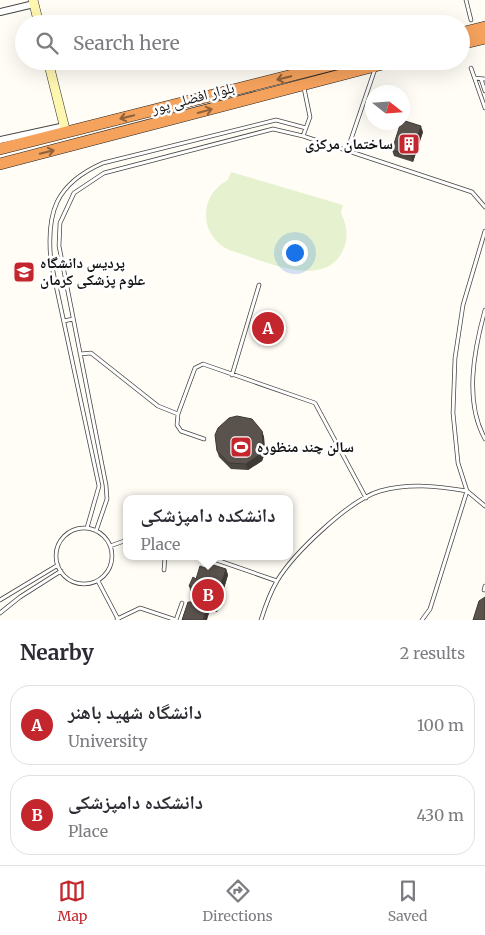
<!DOCTYPE html>
<html lang="en">
<head>
<meta charset="utf-8">
<style>
  :root { --surface:#fff; --page:#f7f7f7; --text:#2b2b33; --muted:#7c7c81; --line:#e1e1e2; --accent:#c4262e }
  body { margin:0; font-family:Merriweather,"Noto Naskh Arabic",serif; background:var(--page); color:var(--text) }
  .compass { position:absolute; left:365px; top:85px; width:45px; height:45px; border-radius:50%; background:var(--surface); box-shadow:0 5px 20px #0002; rotate:107deg }
  .you { position:absolute; left:294px; top:252px; width:18px; height:18px; margin:-12px; border:4px solid #fff; border-radius:50%; background:#1a73e8; box-shadow:0 0 0 8px #1a73e833 }
  .badge { display:grid; place-items:center; width:32px; height:32px; border-radius:50%; background:var(--accent); color:#fff; font-size:16px; font-weight:700 }
  .pin { position:absolute; translate:-50% -50%; border:2px solid #fff; box-shadow:0 1px 5px #0006 }
  .popup { position:absolute; left:123px; top:495px; width:170px; height:65px; box-sizing:border-box; display:grid; place-content:center; border-radius:10px; background:var(--surface); filter:drop-shadow(0 1px 4px #0005); font-size:16px; white-space:nowrap; color:var(--muted) }
  .popup b { font-size:19px; color:var(--text) }
  .popup::after { content:''; position:absolute; left:50%; top:100%; margin-left:-10px; border:10px solid transparent; border-top-color:var(--surface) }
  .list { margin:0; padding:0; list-style:none }
  h2 { display:flex; justify-content:space-between; align-items:center; height:65px; margin:0; padding:0 20px; font-size:21px }
  h2 small { font-size:16px; font-weight:400; color:var(--muted) }
  .list li { display:grid; grid-template-columns:32px 1fr auto; gap:15px; align-items:center; box-sizing:border-box; height:80px; margin:0 10px 10px; padding:0 10px; border:1px solid var(--line); border-radius:20px }
  .list b { display:block; font-size:19px; white-space:nowrap }
  .list p { margin:0; font-size:16px; white-space:nowrap; color:var(--muted) }
  .list em { font-size:16px; font-style:normal; color:var(--muted) }
  .icon { flex:none; width:28px; height:28px; fill:none; stroke:currentColor; stroke-width:2; stroke-linecap:round; stroke-linejoin:round }
  .map { position:relative; flex:none; width:485px; height:620px; overflow:hidden }
  .search { position:absolute; background:var(--surface); box-shadow:0 5px 20px #0002; left:15px; right:15px; top:15px; height:55px; display:flex; align-items:center; gap:12px; box-sizing:border-box; padding:0 18px; border-radius:28px; color:var(--muted); font-size:19px }
  .sheet { height:245px; background:var(--surface) }
  nav { display:flex; justify-content:space-around; align-items:center; box-sizing:border-box; height:70px; border-top:1px solid var(--line); background:var(--surface); font-size:14px; color:var(--muted) }
  nav a { display:grid; justify-items:center; gap:2px }
  nav .on { color:var(--accent) }
  .map>svg:first-child { display:block }
  .pitch { fill:#e6f2cf }
  .lines { fill:none; stroke-linecap:round; stroke-linejoin:round }
  .lane-casing { stroke:#444; stroke-width:4.5 }
  .street-casing { stroke:#444; stroke-width:8 }
  .secondary-casing { stroke:#333; stroke-width:10 }
  .highway-casing { stroke:#222; stroke-width:12 }
  .lane { stroke:#fff; stroke-width:3 }
  .street { stroke:#fff; stroke-width:6 }
  .secondary { stroke:#fff6b0; stroke-width:9 }
  .highway { stroke:#f5a25d; stroke-width:11 }
  .wall { fill:#4d4742 }
  .shaded-wall { fill:#3f3936 }
  .building { fill:#5a524d; stroke:#3f3936 }
  .oneway { stroke:#8e613b }
  .labels { text-anchor:middle; stroke-width:5; stroke-linejoin:round; paint-order:stroke }
  .street-label { font-size:15px; fill:#111; stroke:#fff }
  .poi-label { font-size:15px; font-weight:bold; fill:#111; stroke:#fff; text-anchor:start }
</style>
</head>
<body>
<div class="map">
<svg width="485" height="620" viewBox="0 0 485 620">
  <rect width="100%" height="100%" fill="#fffdf5"/>
  <!-- pitch -->
  <path class="pitch" d="M231,172L343,205L341,213C347,225 349,238 343,250C325,291 263,260 232,251C199,238 197,196 228,180Z"/>
  <g class="lines">
    <!-- lane casing -->
    <g class="lane-casing">
      <path id="lane" d="M466,0L471,20
        M471,68L485,108
        M475,78L485,79
        M481,79L485,91
        M304,88L310,117L303,136L472,192L485,207
        M347,151L375,69
        M485,231L463,305L455,358L453,413L458,463L467,491L485,506
        M485,310C474,350 464,401 485,439
        M64,321L73,319
        M80,354L91,353L158,406L178,414
        M232,375L259,285
        M204,439L181,431L177,425L178,414L195,368L203,364L315,403L366,498
        M87,528L99,486L51,262C46,213 55,184 103,163L276,120L306,128
        M56 556a28 28 0 1 1 56 0a28 28 0 1 1-56 0Z
        M96,531L107,499L106,485L59,246L60,223L74,193L104,173L273,129L303,136
        M110,546L127,540
        M205,556L277,581
        M164,570L165,556
        M98,581L118,619
        M484,590L485,586
        M0,600L58,565
        M0,613L20,597L61,571
        M117,619L140,608L176,620L182,603
        M261,620C265,607 270,593 277,581C293,554 349,500 380,491C409,483 438,486 467,491L430,609L422,620"/>
    </g>
    <!-- street casing -->
    <g class="street-casing">
      <path id="street" d="M0,12L34,4
        M0,140L65,126"/>
    </g>
    <!-- secondary casing -->
    <g class="secondary-casing">
      <path id="secondary" d="M33,0L39,24
        M48,61L66,133"/>
    </g>
    <!-- highway casing -->
    <g class="highway-casing">
      <path id="highway" d="M461,33L485,27
        M461,44L485,38
        M0,149L348,61
        M0,164L394,61"/>
    </g>
    <!-- lane -->
    <use href="#lane" class="lane"/>
    <!-- street -->
    <use href="#street" class="street"/>
    <!-- secondary -->
    <use href="#secondary" class="secondary"/>
    <!-- highway -->
    <use href="#highway" class="highway"/>
  </g>
  <!-- wall -->
  <path class="wall" d="M423,132L413,162L394,156L392,150Z
    M262,431L264,437L265,453L262,461L248,470L231,469L219,457L217,451Z
    M205,568L226,569L228,575L217,612L210,610L194,602L195,598H193L189,586Z"/>
  <!-- shaded-wall -->
  <path class="shaded-wall" d="M421,126L423,132L413,162L411,156Z
    M262,431L264,437L265,453L262,461L248,470L246,464Z
    M226,569L228,575L217,612L214,606Z
    M208,604L210,610L207,620H203Z"/>
  <!-- building -->
  <path class="building" d="M402,120L421,126L411,156L392,150L401,122H402Z
    M237,416L252,419L262,431L263,447L259,455L246,464L229,463L217,451L215,435L218,428L229,418Z
    M207,563L226,569L214,606L208,604L203,620H182L188,602H194L196,593L191,591L192,587L189,586L193,577L196,579L200,566L205,568Z
    M485,597V620H473L479,601Z"/>
  <!-- one-way arrows -->
  <defs><path id="oneway-shaft" d="M-6 0H5M1.5-3L5.5 0L1.5 3" fill="none" stroke-width="1.6" stroke-linecap="round" stroke-linejoin="round" transform="scale(1.25)"/></defs>
  <g class="oneway">
    <use href="#oneway-shaft" transform="translate(284 78) rotate(166)"/>
    <use href="#oneway-shaft" transform="translate(205 111) rotate(-15)"/>
    <use href="#oneway-shaft" transform="translate(127 117) rotate(166)"/>
    <use href="#oneway-shaft" transform="translate(47 152) rotate(-14)"/>
  </g>
  <!-- icons -->
  <defs>
    <g id="building-square" transform="scale(1.125)"><rect x="-9" y="-9" width="18" height="18" rx="4" fill="#c4262e" stroke="#fff"/><path d="M-4-6H4V6H1V3H-1V6H-4ZM-2.5-4.3h1.7v1.8h-1.7ZM.8-4.3h1.7v1.8H.8ZM-2.5-1h1.7V.8h-1.7ZM.8-1h1.7V.8H.8Z" fill="#fff"/></g>
    <g id="university-square" transform="scale(1.125)"><rect x="-9" y="-9" width="18" height="18" rx="4" fill="#c4262e" stroke="#fff"/><path d="M0-5L7-2L0 1L-7-2ZM-4 1L0 2.5L4 1V4Q0 6-4 4Z" fill="#fff"/></g>
    <g id="stadium-square" transform="scale(1.125)"><rect x="-9" y="-9" width="18" height="18" rx="4" fill="#c4262e" stroke="#fff"/><path d="M0-5a6.5 5 0 1 0 0 10a6.5 5 0 1 0 0-10ZM-3.5-1.8h7v3.6h-7Z" fill="#fff"/></g>
  </defs>
  <g fill-rule="evenodd">
    <use href="#building-square" x="409" y="144"/>
    <use href="#university-square" x="24" y="272"/>
    <use href="#stadium-square" x="241" y="447"/>
  </g>
  <g class="labels">
    <!-- street labels -->
    <g class="street-label">
      <text transform="translate(193 98) rotate(-15)" y="5">بلوار افضلی پور</text>
    </g>
    <!-- poi labels -->
    <g class="poi-label">
      <text x="393" y="149" text-anchor="end">ساختمان مرکزی</text>
      <text x="40" y="268">پردیس دانشگاه<tspan x="40" dy="17">علوم پزشکی کرمان</tspan></text>
      <text x="257" y="452">سالن چند منظوره</text>
    </g>
  </g>
</svg>
<svg class="compass" viewBox="-18 -18 36 36"><path d="M0-13l5 13h-10z" fill="#e53935"/><path d="M0 13l5-13h-10z" fill="#7c7c81"/></svg>
<div class="you"></div>
<div class="pin badge" style="left:268px;top:328px">A</div>
<div class="pin badge" style="left:208px;top:595px">B</div>
<div class="popup"><b>دانشکده دامپزشکی</b>Place</div>
<div class="search"><svg class="icon" aria-label="search" viewBox="0 0 24 24"><circle cx="10" cy="10" r="6"/><path d="M15 15l6 6"/></svg>Search here</div>
</div>
<section class="sheet">
<h2>Nearby<small>2 results</small></h2>
<ul class="list">
<li><span class="badge">A</span><div><b>دانشگاه شهید باهنر</b><p>University</p></div><em>100 m</em></li>
<li><span class="badge">B</span><div><b>دانشکده دامپزشکی</b><p>Place</p></div><em>430 m</em></li>
</ul>
</section>
<nav>
<a class="on"><svg class="icon" aria-label="map" viewBox="0 0 24 24"><path d="M3 6l6-2 6 2 6-2v14l-6 2-6-2-6 2zM9 4v14M15 6v14"/></svg>Map</a>
<a><svg class="icon" aria-label="directions" viewBox="0 0 24 24"><path d="M12 3l9 9-9 9-9-9zM9 14v-3h6M13 9l2 2-2 2"/></svg>Directions</a>
<a><svg class="icon" aria-label="saved" viewBox="0 0 24 24"><path d="M7 4h10v16l-5-4-5 4z"/></svg>Saved</a>
</nav>
</body>
</html>
